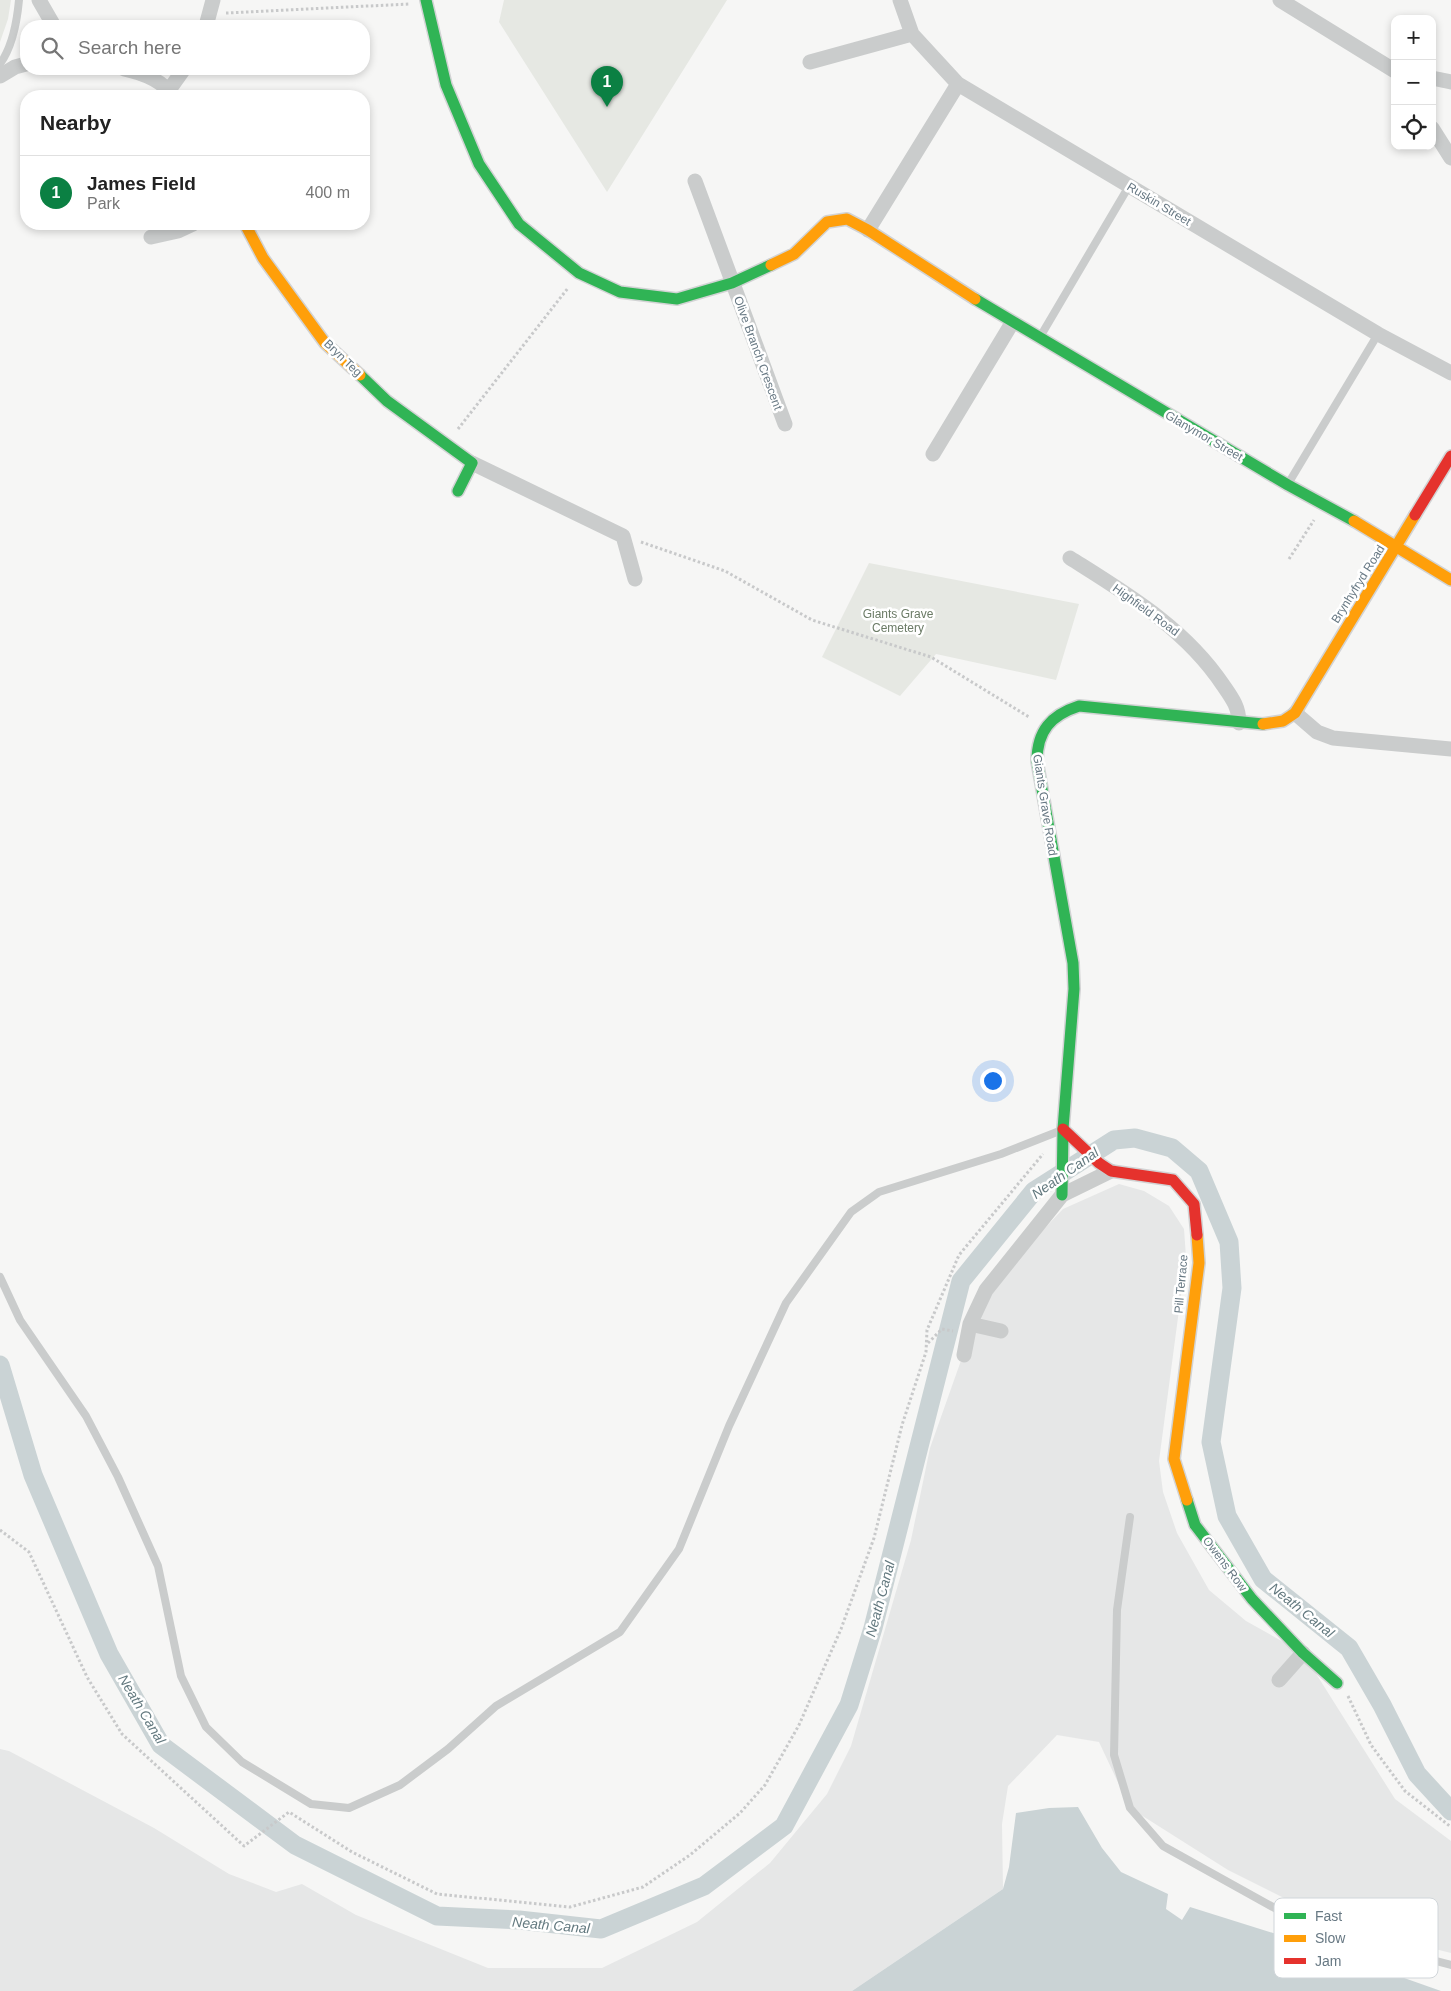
<!DOCTYPE html>
<html lang="en">
<head>
<meta charset="utf-8">
<style>
  :root { --surface:#fff; --page:#f6f6f6; --text:#222; --muted:#767676; --line:#e0e0e0; --accent:#0b8043 }
  body { margin:0; font-family:Arial,sans-serif; background:var(--page); color:var(--text) }
  .controls { position:absolute; right:15px; top:15px; display:grid; overflow:hidden; border-radius:10px; box-shadow:0 2px 8px #0003 }
  .controls button { width:45px; height:45px; display:grid; place-items:center; padding:0; border:0; border-bottom:1px solid var(--line); background:var(--surface); color:var(--text); font:25px sans-serif }
  .you { position:absolute; left:992px; top:1080px; width:18px; height:18px; margin:-12px; border:4px solid #fff; border-radius:50%; background:#1a73e8; box-shadow:0 0 0 8px #1a73e833 }
  .badge { display:grid; place-items:center; width:32px; height:32px; border-radius:50%; background:var(--accent); color:#fff; font-size:16px; font-weight:700 }
  .pin { position:absolute; translate:-50% -41px; filter:drop-shadow(0 1px 2px #0008) }
  .pin::after { content:''; position:absolute; top:26px; width:18px; height:15px; background:inherit; clip-path:polygon(0 0,100% 0,50% 100%) }
  .list { margin:0; padding:0; list-style:none }
  h2 { display:flex; justify-content:space-between; align-items:center; height:65px; margin:0; padding:0 20px; font-size:21px }
  h2 small { font-size:16px; font-weight:400; color:var(--muted) }
  .list li { display:grid; grid-template-columns:32px 1fr auto; gap:15px; align-items:center; box-sizing:border-box; height:75px; padding:0 20px; border-top:1px solid var(--line) }
  .list b { display:block; font-size:19px; white-space:nowrap }
  .list p { margin:0; font-size:16px; white-space:nowrap; color:var(--muted) }
  .list em { font-size:16px; font-style:normal; color:var(--muted) }
  .icon { flex:none; width:28px; height:28px; fill:none; stroke:currentColor; stroke-width:2; stroke-linecap:round; stroke-linejoin:round }
  .map { position:relative; flex:none; width:1451px; height:1991px; overflow:hidden }
  .search { position:absolute; background:var(--surface); box-shadow:0 2px 8px #0003; left:20px; top:20px; width:350px; height:55px; display:flex; align-items:center; gap:12px; box-sizing:border-box; padding:0 18px; border-radius:20px; color:var(--muted); font-size:19px }
  .panel { position:absolute; background:var(--surface); box-shadow:0 2px 8px #0003; left:20px; top:90px; width:350px; height:140px; border-radius:20px }
  .map>svg:first-child { display:block }
  .built { fill:#e6e7e7 }
  .green { fill:#e6e8e3 }
  .water { fill:#cad3d5 }
  .lines { fill:none; stroke-linecap:round; stroke-linejoin:round }
  .canal { stroke:#cad3d5; stroke-width:19 }
  .fast-casing { stroke:#d2d3d4; stroke-width:14 }
  .slow-casing { stroke:#d2d3d4; stroke-width:14 }
  .jam-casing { stroke:#d2d3d4; stroke-width:14 }
  .path { stroke:#c8c9ca; stroke-width:3; stroke-dasharray:2.5 2.5; stroke-linecap:butt }
  .lane { stroke:#cacccc; stroke-width:8 }
  .street { stroke:#cacccc; stroke-width:15 }
  .fast { stroke:#30b455; stroke-width:11 }
  .slow { stroke:#ff9f0a; stroke-width:11 }
  .jam { stroke:#e5322d; stroke-width:11 }
  .labels { text-anchor:middle; stroke-width:5; stroke-linejoin:round; paint-order:stroke }
  .street-label { font-size:12px; fill:#677883; stroke:#fff }
  .park-label { font-size:12px; fill:#6b7b66; stroke:#fff }
  .water-label { font-size:14px; font-style:italic; fill:#63797f; stroke:#fff }
  .key { fill:#fff; stroke:#d1d6da; stroke-width:1 }
  .key-label { font-size:14px; fill:#677883 }
</style>
</head>
<body>
<div class="map">
<svg width="1451" height="1991" viewBox="0 0 1451 1991">
  <rect width="100%" height="100%" fill="#f6f6f5"/>
  <!-- built -->
  <path class="built" d="M1119,1184L1144,1191L1169,1206L1184,1229L1186,1257L1159,1461L1163,1492L1177,1533L1209,1590L1246,1621L1303,1653L1395,1799L1451,1841V1953L1395,1939L1294,1903L1228,1870L1130,1808L1099,1742L1057,1735L1008,1786L1002,1824L1003,1889L852,1991H0V1749L9,1751L154,1828L229,1874L276,1892L302,1884L356,1915L488,1968H602L697,1922L770,1863L827,1794L851,1746L911,1540L930,1448L986,1290L1063,1209Z"/>
  <!-- green -->
  <path class="green" d="M0,0H11L8,19L0,42Z
    M504,0H727L607,192L499,22Z
    M869,563L1079,604L1056,680L936,654L900,696L822,657Z"/>
  <!-- water -->
  <path class="water" d="M1078,1807L1102,1848L1121,1872L1168,1894L1166,1909L1182,1920L1190,1907L1308,1944L1441,1991H852L1003,1889L1009,1867L1016,1813L1049,1808Z"/>
  <g class="lines">
    <!-- canal -->
    <path class="canal" d="M0,1365L33,1475L109,1654L161,1745L295,1845L437,1916L519,1920L601,1929L704,1886L784,1826L849,1705L873,1628L961,1281L1034,1191L1114,1140L1135,1138L1172,1148L1199,1171L1229,1242L1232,1288L1211,1442L1227,1516L1263,1579L1349,1648L1382,1705L1417,1774L1451,1811"/>
    <!-- fast casing -->
    <g class="fast-casing">
      <path id="fast" d="M426,0L446,85L479,164L519,224L579,273L620,292L677,299L732,283L771,265
        M975,299L1288,485L1354,521
        M360,375L387,401L472,463L458,491
        M1062,1195L1063,1129L1074,989L1073,963L1037,761C1037,731 1051,715 1079,706L1263,724
        M1187,1500L1195,1525L1252,1599L1303,1653L1337,1683"/>
    </g>
    <!-- slow casing -->
    <g class="slow-casing">
      <path id="slow" d="M245,224L263,258L325,343L360,375
        M771,265L794,254L827,222L847,219L868,230L975,299
        M1354,521L1451,580
        M1263,724L1283,721L1295,713L1415,515
        M1187,1500L1174,1459L1199,1263L1197,1235"/>
    </g>
    <!-- jam casing -->
    <g class="jam-casing">
      <path id="jam" d="M1415,515L1451,456
        M1063,1129L1099,1163L1111,1171L1173,1180L1194,1204L1197,1235"/>
    </g>
    <!-- path -->
    <path class="path" d="M226,13L409,4
      M458,429L568,288
      M641,542L725,571L812,620L931,657L1029,717
      M1289,559L1314,520
      M928,1343L942,1329L953,1331
      M0,1530L29,1552L87,1677L122,1734L244,1846L289,1812L352,1852L437,1894L570,1907L643,1887L690,1855L740,1813L765,1785L799,1725L841,1629L874,1538L902,1425L926,1352L927,1330L959,1255L1043,1154
      M1348,1696L1371,1745L1405,1791L1451,1827"/>
    <!-- lane -->
    <path class="lane" d="M0,64C13,46 17,22 19,0
      M1040,337L1129,186
      M1288,484L1378,334
      M0,1277L20,1320L86,1416L118,1477L158,1566L181,1676L206,1727L242,1762L311,1804L349,1808L400,1785L448,1749L496,1706L620,1632L679,1549L729,1426L786,1303L851,1212L879,1192L1001,1154L1062,1130
      M1130,1517L1117,1610L1114,1755L1130,1808L1163,1846L1289,1916L1378,1946L1451,1965"/>
    <!-- street -->
    <path class="street" d="M39,0L54,26
      M900,0L912,34L958,84L1378,334L1451,373
      M1280,0L1395,71
      M206,26L213,0
      M810,62L912,34
      M124,69C143,73 162,80 173,96
      M0,76L15,67L26,64
      M1432,78L1451,82
      M169,90L184,69
      M1432,128L1451,158
      M695,181L785,424
      M868,230L958,84
      M151,237L178,231L193,224
      M933,454L1012,323
      M472,463L623,536L635,579
      M1070,558C1127,594 1185,628 1223,685C1232,698 1239,707 1239,723
      M1295,713L1317,732L1333,738L1451,749
      M970,1324L1001,1331
      M964,1355L970,1324L986,1290L1062,1195L1111,1171
      M1279,1680L1303,1653"/>
    <!-- fast -->
    <use href="#fast" class="fast"/>
    <!-- slow -->
    <use href="#slow" class="slow"/>
    <!-- jam -->
    <use href="#jam" class="jam"/>
  </g>
  <g class="labels">
    <!-- street labels -->
    <g class="street-label">
      <text transform="translate(1159 204) rotate(31)" y="4">Ruskin Street</text>
      <text transform="translate(758 353) rotate(70)" y="4">Olive Branch Crescent</text>
      <text transform="translate(343 358) rotate(44)" y="4">Bryn Teg</text>
      <text transform="translate(1204 436) rotate(30)" y="4">Glanymor Street</text>
      <text transform="translate(1358 584) rotate(-58)" y="4">Brynhyfryd Road</text>
      <text transform="translate(1146 610) rotate(36)" y="4">Highfield Road</text>
      <text transform="translate(1045 805) rotate(81)" y="4">Giants Grave Road</text>
      <text transform="translate(1181 1284) rotate(-85)" y="4">Pill Terrace</text>
      <text transform="translate(1225 1564) rotate(53)" y="4">Owens Row</text>
    </g>
    <!-- park labels -->
    <g class="park-label">
      <text x="898" y="618">Giants Grave<tspan x="898" dy="14">Cemetery</tspan></text>
    </g>
    <!-- water labels -->
    <g class="water-label">
      <text transform="translate(1065 1173) rotate(-35)" y="5">Neath Canal</text>
      <text transform="translate(880 1599) rotate(-75)" y="5">Neath Canal</text>
      <text transform="translate(1302 1610) rotate(39)" y="5">Neath Canal</text>
      <text transform="translate(142 1709) rotate(59)" y="5">Neath Canal</text>
      <text transform="translate(551 1925) rotate(5)" y="5">Neath Canal</text>
    </g>
  </g>
  <!-- legend -->
  <rect x="1274" y="1898" width="164" height="80" rx="8" class="key"/>
  <rect x="1284" y="1913" width="22" height="6" fill="#30b455"/>
  <rect x="1284" y="1935" width="22" height="7" fill="#ff9f0a"/>
  <rect x="1284" y="1958" width="22" height="6" fill="#e5322d"/>
  <g class="key-label">
    <text x="1315" y="1921">Fast</text>
    <text x="1315" y="1943">Slow</text>
    <text x="1315" y="1966">Jam</text>
  </g>
</svg>
<div class="controls">
<button>+</button>
<button>−</button>
<button><svg class="icon" aria-label="locate" viewBox="0 0 24 24"><circle cx="12" cy="12" r="6"/><path d="M12 2v4M12 18v4M2 12h4M18 12h4"/></svg></button>
</div>
<div class="you"></div>
<div class="pin badge" style="left:607px;top:107px">1</div>
<div class="search"><svg class="icon" aria-label="search" viewBox="0 0 24 24"><circle cx="10" cy="10" r="6"/><path d="M15 15l6 6"/></svg>Search here</div>
<section class="panel">
<h2>Nearby<small></small></h2>
<ul class="list">
<li><span class="badge">1</span><div><b>James Field</b><p>Park</p></div><em>400 m</em></li>
</ul>
</section>
</div>
</body>
</html>
